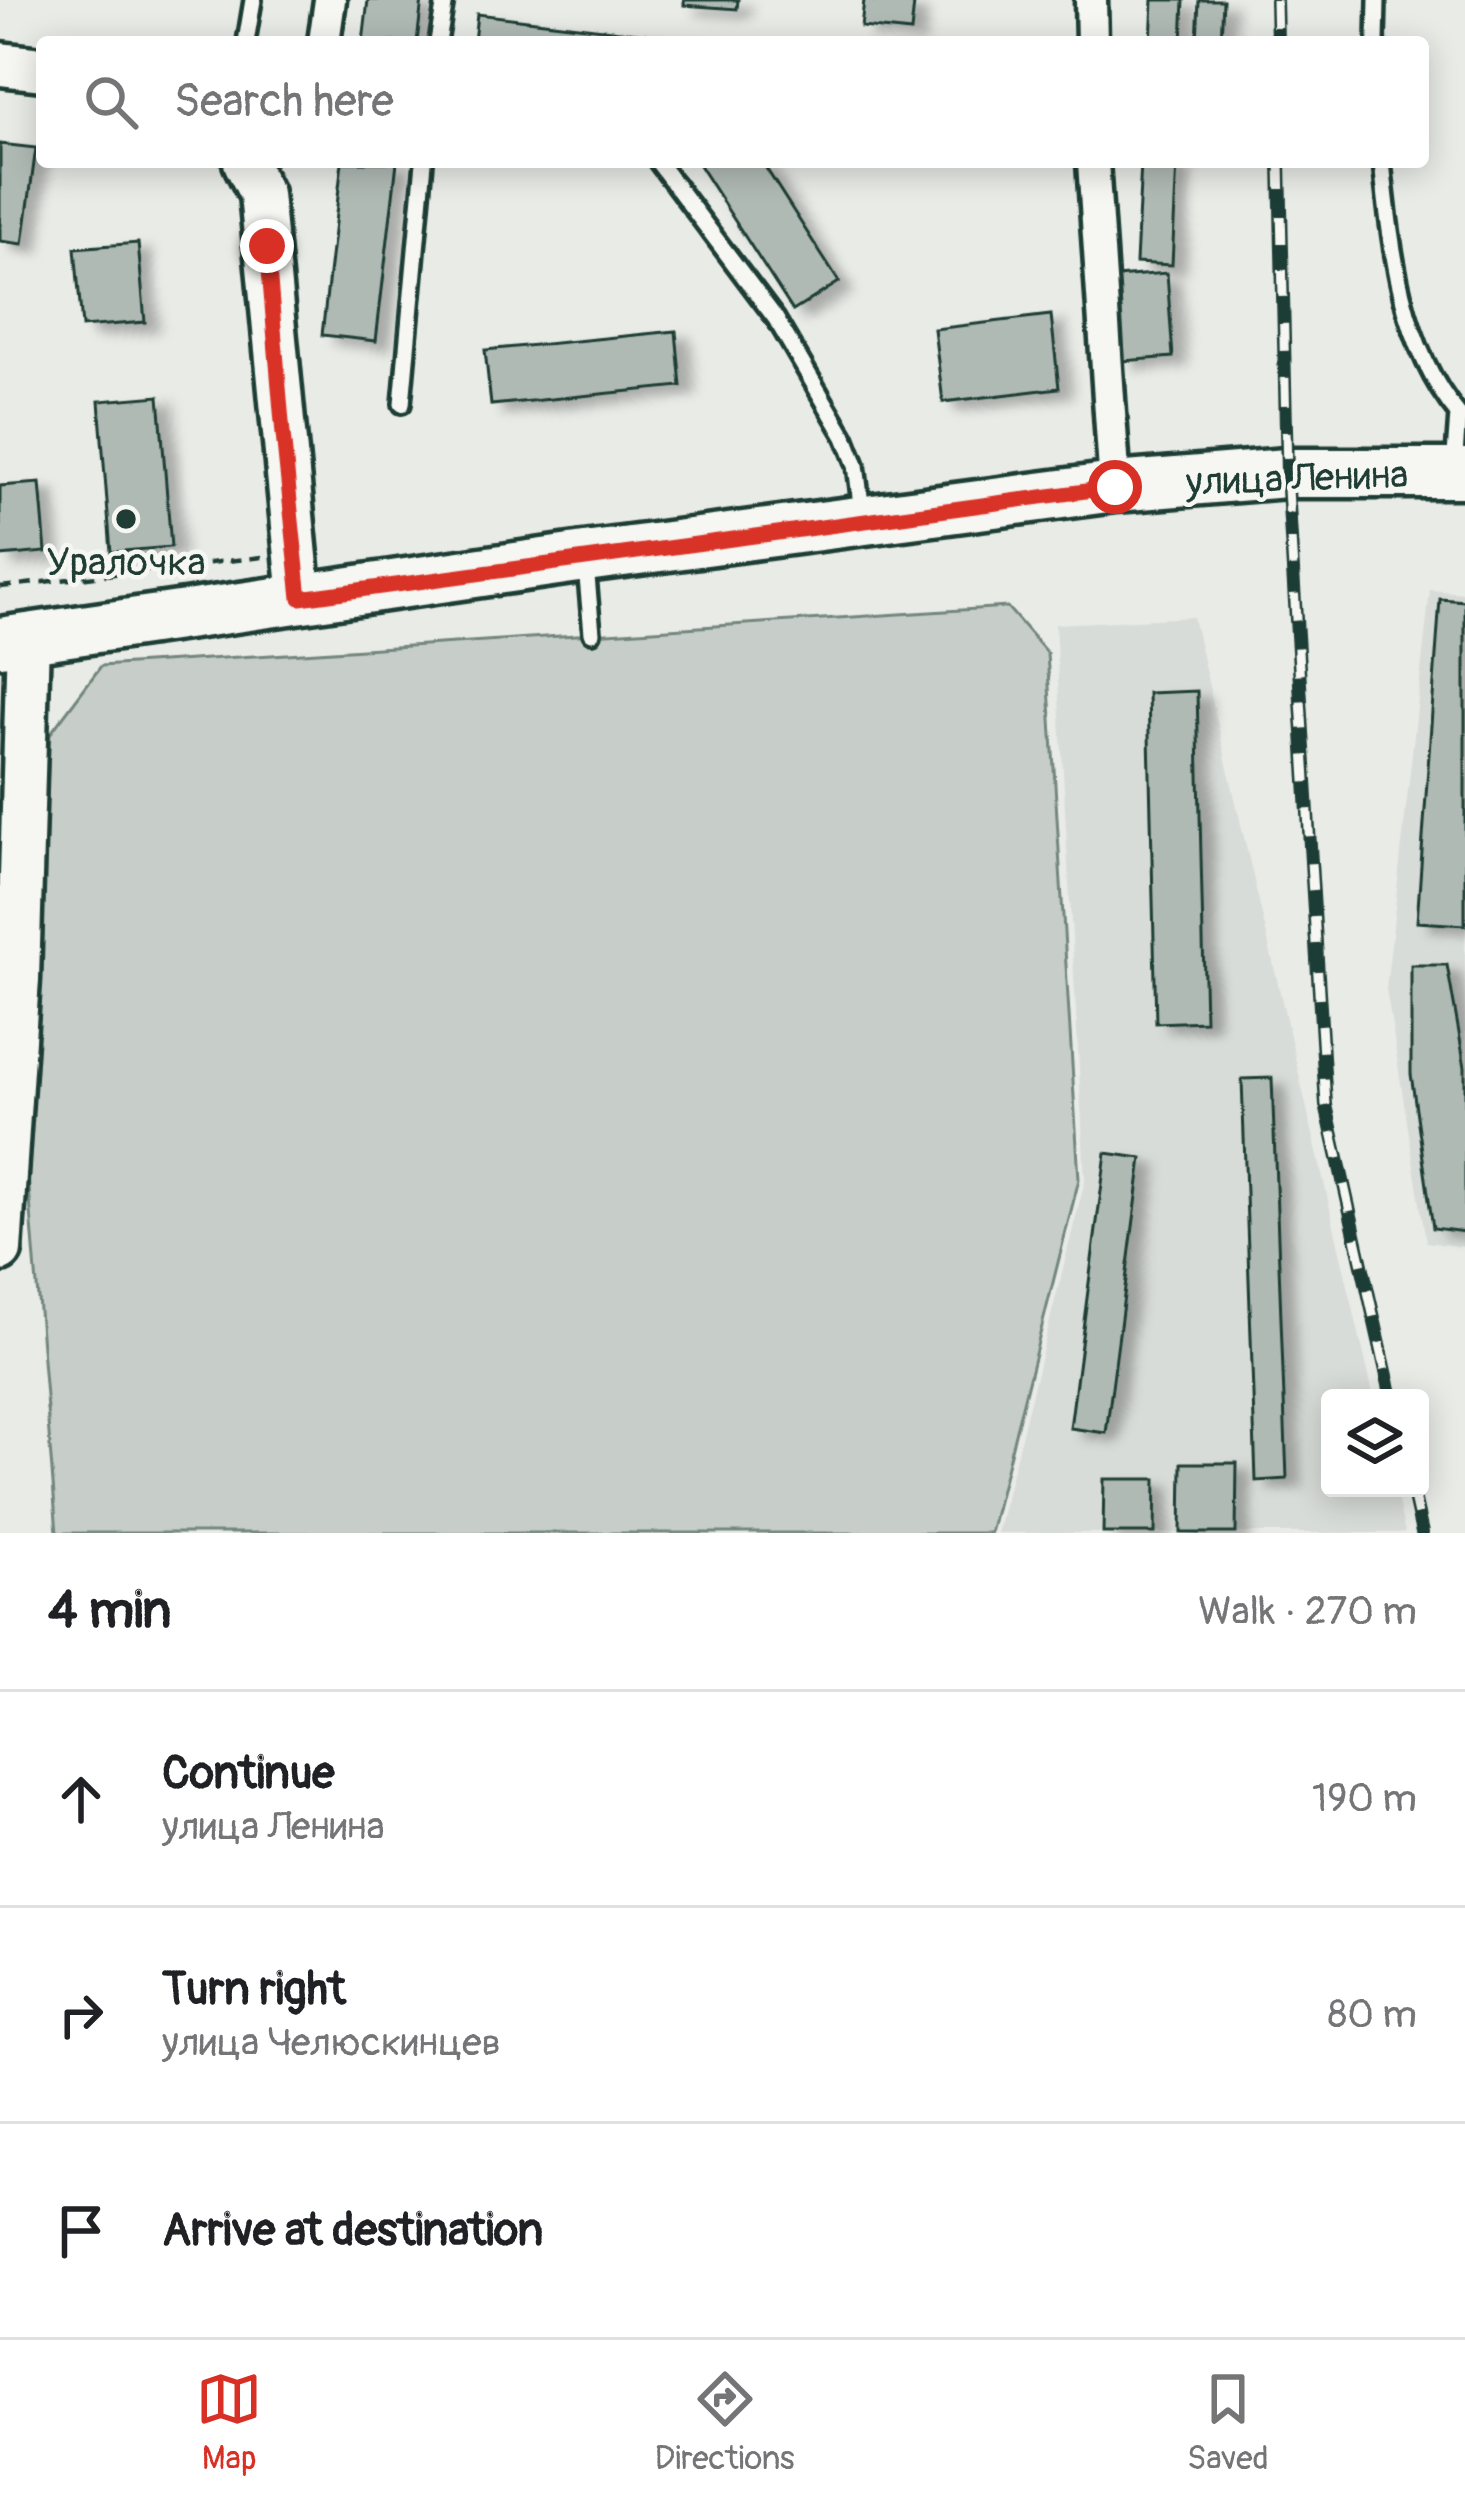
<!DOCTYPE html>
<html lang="en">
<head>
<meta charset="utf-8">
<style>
  :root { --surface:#fff; --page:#f6f6f6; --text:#202124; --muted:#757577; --line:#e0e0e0; --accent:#d93025 }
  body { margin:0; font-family:Pangolin,sans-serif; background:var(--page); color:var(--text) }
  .controls { position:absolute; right:36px; bottom:36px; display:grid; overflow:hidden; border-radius:12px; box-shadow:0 6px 30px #0003 }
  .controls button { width:108px; height:108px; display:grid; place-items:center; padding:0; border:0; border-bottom:3px solid var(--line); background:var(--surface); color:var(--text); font:60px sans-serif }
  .stop { position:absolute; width:36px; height:36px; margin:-27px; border:9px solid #d93025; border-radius:50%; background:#fff }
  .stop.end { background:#d93025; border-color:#fff; box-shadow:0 3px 12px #0008 }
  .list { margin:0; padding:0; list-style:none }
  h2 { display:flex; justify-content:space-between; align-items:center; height:156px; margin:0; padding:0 48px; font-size:51px }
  h2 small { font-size:39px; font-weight:400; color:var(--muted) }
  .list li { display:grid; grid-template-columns:78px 1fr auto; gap:36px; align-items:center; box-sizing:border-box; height:216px; padding:0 48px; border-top:3px solid var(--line) }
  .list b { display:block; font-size:45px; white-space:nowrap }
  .list p { margin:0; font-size:39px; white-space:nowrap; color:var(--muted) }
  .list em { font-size:39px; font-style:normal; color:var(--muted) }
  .icon { flex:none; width:66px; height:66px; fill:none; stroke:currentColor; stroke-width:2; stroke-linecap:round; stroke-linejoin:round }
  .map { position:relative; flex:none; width:1465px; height:1533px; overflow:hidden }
  .search { position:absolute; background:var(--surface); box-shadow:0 6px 30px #0003; left:36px; right:36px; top:36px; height:132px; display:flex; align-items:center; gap:30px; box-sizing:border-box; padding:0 42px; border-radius:12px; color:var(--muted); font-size:45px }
  .sheet { height:804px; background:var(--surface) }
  nav { display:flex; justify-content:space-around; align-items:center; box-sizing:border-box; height:168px; border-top:3px solid var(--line); background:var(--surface); font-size:33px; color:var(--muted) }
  nav a { display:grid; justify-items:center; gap:6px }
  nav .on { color:var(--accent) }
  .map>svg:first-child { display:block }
  .built { fill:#d8dcd8 }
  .green { fill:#c7cec9; stroke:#73867e; stroke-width:3 }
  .building { fill:#b0bab5; stroke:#1f3d34; stroke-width:3; filter:url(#shadow) }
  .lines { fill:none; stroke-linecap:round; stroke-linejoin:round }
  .lane-casing { stroke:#1f3d34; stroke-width:24 }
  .street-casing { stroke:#1f3d34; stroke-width:39 }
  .secondary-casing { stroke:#1f3d34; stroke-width:51 }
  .primary-casing { stroke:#1f3d34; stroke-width:57 }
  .path { stroke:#1f3d34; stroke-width:4.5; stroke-dasharray:12 9; stroke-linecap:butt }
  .lane { stroke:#f6f6f2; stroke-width:15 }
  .street { stroke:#f6f6f2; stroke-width:30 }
  .secondary { stroke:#f6f6f2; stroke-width:42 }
  .primary { stroke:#f6f6f2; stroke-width:48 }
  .rail-casing { stroke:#1f3d34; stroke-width:14 }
  .rail { stroke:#f6f6f2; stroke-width:9; stroke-dasharray:27; stroke-linecap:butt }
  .route { stroke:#d93025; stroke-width:15 }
  .poi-dot { fill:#1f3d34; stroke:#f6f6f2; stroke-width:4.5 }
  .labels { text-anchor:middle; stroke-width:9; stroke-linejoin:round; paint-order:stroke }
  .street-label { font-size:39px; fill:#1f3d34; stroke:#f6f6f2 }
  .poi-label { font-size:39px; fill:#1f3d34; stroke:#f6f6f2 }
</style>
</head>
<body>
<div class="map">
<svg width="1465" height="1533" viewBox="0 0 1465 1533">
  <defs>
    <filter id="shadow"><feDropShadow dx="13" dy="8" stdDeviation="6" flood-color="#0004"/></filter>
  </defs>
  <rect width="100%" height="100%" fill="#e9ebe7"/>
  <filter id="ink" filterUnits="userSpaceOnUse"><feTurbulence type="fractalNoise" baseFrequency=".00833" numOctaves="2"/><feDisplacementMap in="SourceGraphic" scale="24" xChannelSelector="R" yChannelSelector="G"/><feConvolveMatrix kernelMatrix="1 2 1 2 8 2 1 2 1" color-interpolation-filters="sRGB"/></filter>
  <g filter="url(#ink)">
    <!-- built -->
    <path class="built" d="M1430,590L1465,593V1247L1426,1242L1386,989Z
      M1193,617L1374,1398H1330V1488H1395L1405,1533H997L1085,1180L1055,624Z"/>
    <!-- green -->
    <path class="green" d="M1007,607L1047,653L1079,1179L990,1533H57L26,1150L50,734L101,666Z"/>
    <!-- building -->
    <path class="building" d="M368,0H422L417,42H363Z
      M684,0H738L737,9L684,5Z
      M864,0L914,4L911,32L861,27Z
      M1153,0H1184L1182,42H1151Z
      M1199,0H1223L1221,42H1197Z
      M477,14L687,39L686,42H474Z
      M0,144L36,148L23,244L0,241Z
      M342,162H397L376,341L322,335Z
      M697,162H762L839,282L793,311Z
      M1141,162H1177L1172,265L1136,263Z
      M138,243L145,322L82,327L75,248Z
      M1167,273L1173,357L1123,361L1116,277Z
      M1051,315L1059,388L943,402L934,329Z
      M676,331L681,386L491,405L485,350Z
      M159,396L171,547L111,552L99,401Z
      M40,483L46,552L0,556V486Z
      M1440,599L1465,601V925L1417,922Z
      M1197,691L1205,1021L1156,1023L1148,693Z
      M1411,965H1447L1465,1067V1232L1433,1228L1411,1074Z
      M1272,1078L1287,1479L1256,1481L1242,1079Z
      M1106,1153L1142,1158L1106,1433L1070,1428Z
      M1182,1463H1237L1236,1533H1181Z
      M1104,1479H1156L1155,1533H1103Z"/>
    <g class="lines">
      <!-- lane casing -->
      <g class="lane-casing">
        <path id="lane" d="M246,42L253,0
          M438,42L445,0
          M1376,42L1377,0
          M658,162L776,319L845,437L856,465L862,512
          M1382,162C1391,248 1401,345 1458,414L1454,469
          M402,404L424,162
          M586,566L592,633"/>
      </g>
      <!-- street casing -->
      <g class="street-casing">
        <path id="street" d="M1091,0L1092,42
          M324,42L330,0
          M1093,162L1115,487"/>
      </g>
      <!-- secondary casing -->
      <g class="secondary-casing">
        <path id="secondary" d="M0,64L42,69
          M245,162L261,194L300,598
          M0,1250L18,979L28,638"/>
      </g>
      <!-- primary casing -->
      <g class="primary-casing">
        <path id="primary" d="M0,642L585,557L1115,487L1287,473H1465"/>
      </g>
      <!-- path -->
      <path class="path" d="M0,587L263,557"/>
      <!-- lane -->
      <use href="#lane" class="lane"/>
      <!-- street -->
      <use href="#street" class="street"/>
      <!-- secondary -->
      <use href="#secondary" class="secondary"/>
      <!-- primary -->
      <use href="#primary" class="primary"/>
      <!-- rail casing -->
      <g class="rail-casing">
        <path id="rail" d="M1276,0L1277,42
          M1280,162L1287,473L1326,1105L1392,1398
          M1412,1488L1422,1533"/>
      </g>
      <!-- rail -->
      <use href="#rail" class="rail"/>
    </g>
  </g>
  <g class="lines" filter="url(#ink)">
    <!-- route -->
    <path class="route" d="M267,246L283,434L300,598L1115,487"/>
  </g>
  <!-- markers -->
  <circle class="poi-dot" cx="126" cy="519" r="12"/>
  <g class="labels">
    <!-- street labels -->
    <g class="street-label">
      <text transform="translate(1297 477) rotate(-2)" y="14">улица Ленина</text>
    </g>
    <!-- poi labels -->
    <g class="poi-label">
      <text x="126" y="575">Уралочка</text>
    </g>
  </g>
</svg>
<div class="controls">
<button><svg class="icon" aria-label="layers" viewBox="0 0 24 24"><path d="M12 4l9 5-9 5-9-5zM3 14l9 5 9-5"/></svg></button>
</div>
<div class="stop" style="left:1115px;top:487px"></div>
<div class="stop end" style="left:267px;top:246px"></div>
<div class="search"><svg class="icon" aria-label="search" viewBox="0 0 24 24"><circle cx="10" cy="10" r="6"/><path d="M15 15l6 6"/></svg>Search here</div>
</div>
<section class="sheet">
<h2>4 min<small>Walk · 270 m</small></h2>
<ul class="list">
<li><svg class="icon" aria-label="ahead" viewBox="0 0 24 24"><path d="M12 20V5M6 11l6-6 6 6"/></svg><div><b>Continue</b><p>улица Ленина</p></div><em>190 m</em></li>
<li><svg class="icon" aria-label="right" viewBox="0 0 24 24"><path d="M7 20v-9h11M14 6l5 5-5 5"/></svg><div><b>Turn right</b><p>улица Челюскинцев</p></div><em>80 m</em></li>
<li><svg class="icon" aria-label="arrive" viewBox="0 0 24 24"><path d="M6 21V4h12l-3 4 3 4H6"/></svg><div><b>Arrive at destination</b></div></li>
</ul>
</section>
<nav>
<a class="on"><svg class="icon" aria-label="map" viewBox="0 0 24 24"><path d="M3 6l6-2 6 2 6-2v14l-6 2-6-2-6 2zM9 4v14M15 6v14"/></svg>Map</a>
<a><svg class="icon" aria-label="directions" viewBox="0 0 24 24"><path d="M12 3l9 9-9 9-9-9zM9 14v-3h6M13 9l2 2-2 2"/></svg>Directions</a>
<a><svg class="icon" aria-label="saved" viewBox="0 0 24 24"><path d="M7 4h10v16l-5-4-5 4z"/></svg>Saved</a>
</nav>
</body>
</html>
